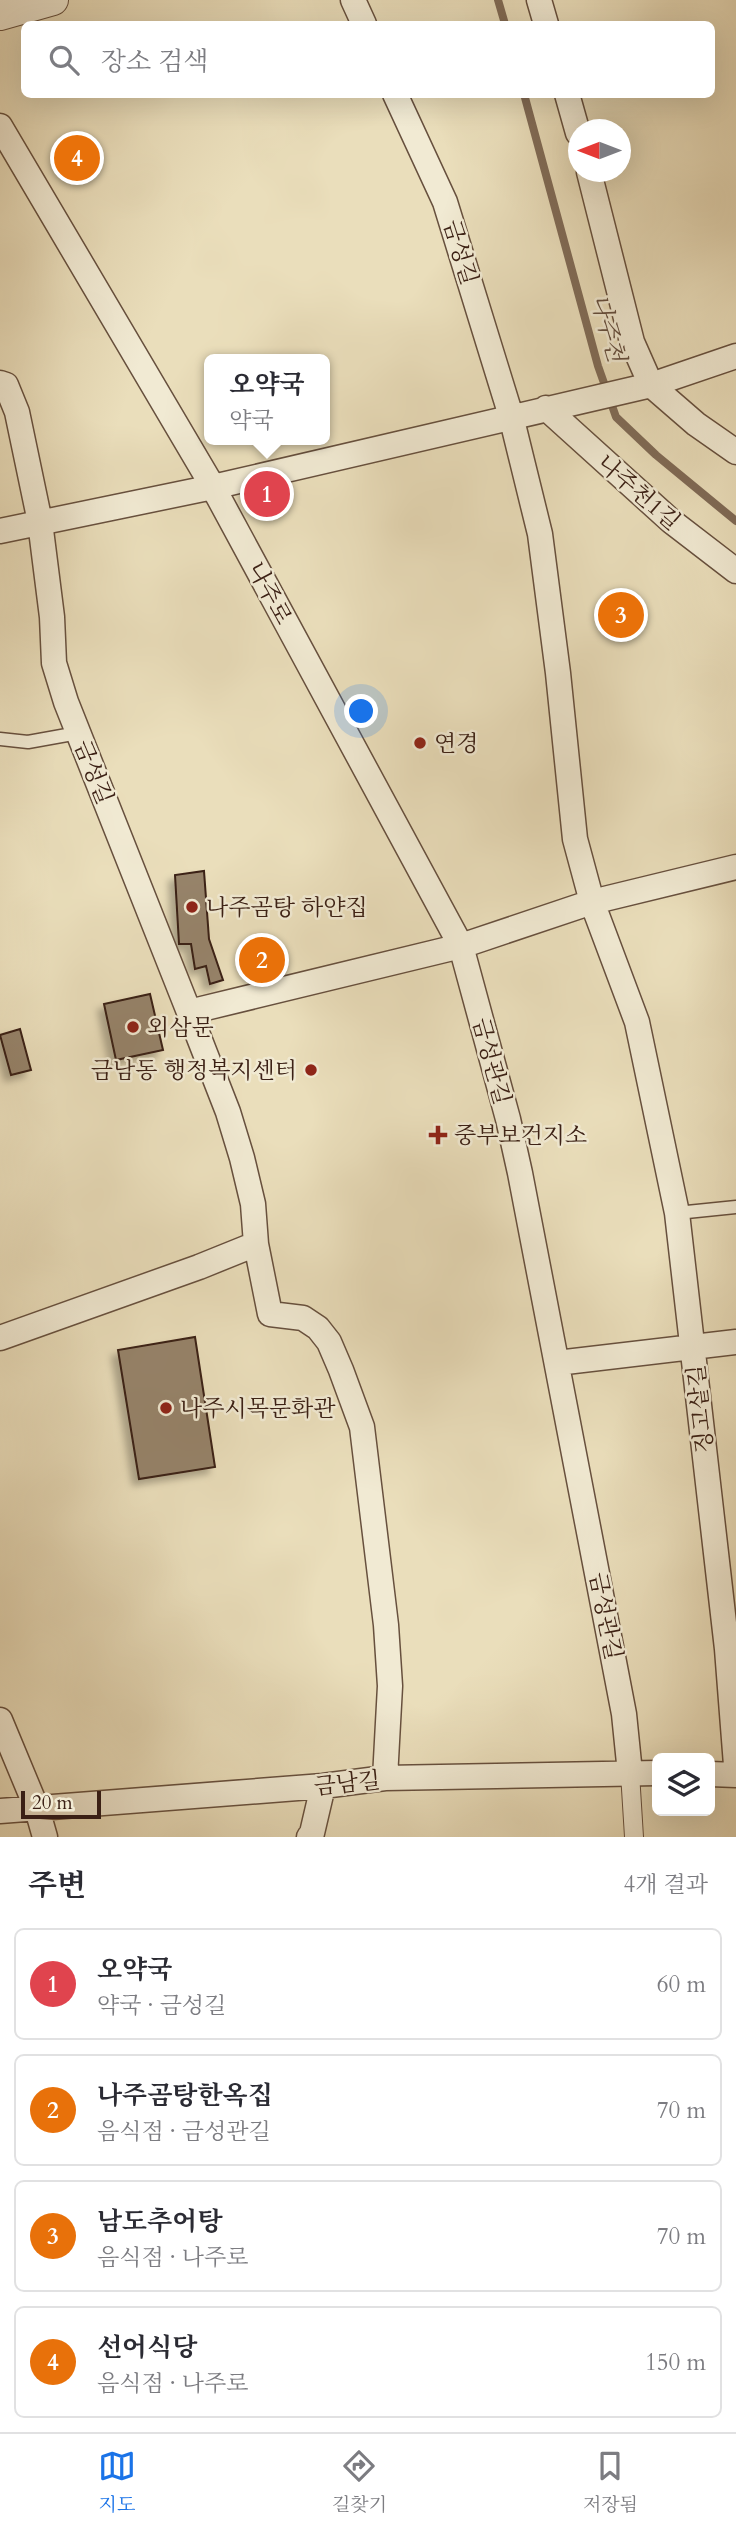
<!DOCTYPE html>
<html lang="ko">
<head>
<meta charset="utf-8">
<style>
  :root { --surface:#fff; --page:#f2f2f3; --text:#2b2b33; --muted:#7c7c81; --line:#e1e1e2; --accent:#1a73e8 }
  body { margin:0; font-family:Cardo,"Noto Serif KR",serif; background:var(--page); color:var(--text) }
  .controls { position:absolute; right:21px; bottom:21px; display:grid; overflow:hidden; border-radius:10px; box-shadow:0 7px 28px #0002 }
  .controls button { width:63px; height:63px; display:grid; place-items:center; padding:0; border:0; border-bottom:2px solid var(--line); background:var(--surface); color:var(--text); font:35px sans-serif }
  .compass { position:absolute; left:568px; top:119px; width:63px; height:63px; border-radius:50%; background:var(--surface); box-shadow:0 7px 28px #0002; rotate:270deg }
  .scale { position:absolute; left:21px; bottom:18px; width:80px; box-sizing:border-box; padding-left:7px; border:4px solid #3b2015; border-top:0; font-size:19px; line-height:24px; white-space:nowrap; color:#3b2015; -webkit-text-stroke:5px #f1ead3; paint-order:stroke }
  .you { position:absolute; left:362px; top:712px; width:24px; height:24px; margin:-18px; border:5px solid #fff; border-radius:50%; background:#1a73e8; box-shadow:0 0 0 10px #1a73e833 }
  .badge { display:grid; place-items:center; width:46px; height:46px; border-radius:50%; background:var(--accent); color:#fff; font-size:23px; font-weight:700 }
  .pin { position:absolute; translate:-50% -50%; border:4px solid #fff; box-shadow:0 2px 7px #0006 }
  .popup { position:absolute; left:204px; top:354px; width:126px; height:91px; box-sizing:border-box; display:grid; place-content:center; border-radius:10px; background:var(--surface); filter:drop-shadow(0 2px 5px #0005); font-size:23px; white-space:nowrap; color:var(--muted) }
  .popup b { font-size:26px; color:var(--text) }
  .popup::after { content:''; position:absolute; left:50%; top:100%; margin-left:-14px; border:14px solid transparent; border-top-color:var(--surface) }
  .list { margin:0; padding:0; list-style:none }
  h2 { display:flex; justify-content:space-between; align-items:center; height:91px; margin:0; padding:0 28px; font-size:30px }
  h2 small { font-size:23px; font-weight:400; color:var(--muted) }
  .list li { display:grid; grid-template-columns:46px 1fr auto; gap:21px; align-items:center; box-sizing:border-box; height:112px; margin:0 14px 14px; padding:0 14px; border:2px solid var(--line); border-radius:10px }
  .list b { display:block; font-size:26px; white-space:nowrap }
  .list p { margin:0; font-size:23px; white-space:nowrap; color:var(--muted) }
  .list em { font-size:23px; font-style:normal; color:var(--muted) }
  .icon { flex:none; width:38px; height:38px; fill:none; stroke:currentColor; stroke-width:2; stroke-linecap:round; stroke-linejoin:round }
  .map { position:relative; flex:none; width:736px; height:1837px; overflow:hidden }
  .search { position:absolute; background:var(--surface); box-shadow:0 7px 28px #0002; left:21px; right:21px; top:21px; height:77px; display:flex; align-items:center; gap:18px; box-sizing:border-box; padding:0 24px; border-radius:10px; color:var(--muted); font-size:26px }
  .sheet { height:595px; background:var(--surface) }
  nav { display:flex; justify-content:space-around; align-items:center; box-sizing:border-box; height:98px; border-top:2px solid var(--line); background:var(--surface); font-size:19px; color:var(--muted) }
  nav a { display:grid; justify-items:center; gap:4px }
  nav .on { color:var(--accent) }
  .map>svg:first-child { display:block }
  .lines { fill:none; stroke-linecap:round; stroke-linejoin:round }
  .stream { stroke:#806b57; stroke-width:8 }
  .building { fill:#96836b; stroke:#3b2015; stroke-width:2; filter:url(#shadow) }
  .service-casing { stroke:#67503e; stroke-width:15 }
  .pedestrian-casing { stroke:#67503e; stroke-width:20 }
  .minor-casing { stroke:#67503e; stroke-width:27 }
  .tertiary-casing { stroke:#67503e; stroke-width:32 }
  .service { stroke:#f1ead3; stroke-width:12 }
  .pedestrian { stroke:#f1ead3; stroke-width:18 }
  .minor { stroke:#f1ead3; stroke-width:24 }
  .tertiary { stroke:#f1ead3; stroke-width:30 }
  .poi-dot { fill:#8f2418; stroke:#f1ead3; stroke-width:2.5 }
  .labels { text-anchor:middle; stroke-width:5; stroke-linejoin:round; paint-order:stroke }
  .street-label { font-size:23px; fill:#3b2015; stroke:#f1ead3 }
  .poi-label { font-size:23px; fill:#3b2015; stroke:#f1ead3; text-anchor:start }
  .water-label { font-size:24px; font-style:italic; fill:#634c3c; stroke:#f1ead3 }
</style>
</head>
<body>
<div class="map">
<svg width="736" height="1837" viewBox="0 0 736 1837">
  <defs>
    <filter id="shadow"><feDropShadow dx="-6" dy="6" stdDeviation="3.5" flood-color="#0004"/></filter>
  </defs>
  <rect width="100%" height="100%" fill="#eadebb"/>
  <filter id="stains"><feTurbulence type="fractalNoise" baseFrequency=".00286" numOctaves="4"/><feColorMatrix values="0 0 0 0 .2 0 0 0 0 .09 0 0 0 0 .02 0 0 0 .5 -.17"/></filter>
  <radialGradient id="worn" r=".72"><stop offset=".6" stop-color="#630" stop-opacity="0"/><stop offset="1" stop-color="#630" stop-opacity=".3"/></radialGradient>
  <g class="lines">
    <!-- stream -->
    <path class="stream" d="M498,0L505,24
      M524,94L598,366L616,417L656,455L736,521"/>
  </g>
  <!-- building -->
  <path class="building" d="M204,871L209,939L223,980L210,984L206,966L195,969L191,944H179L175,875Z
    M150,994L163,1050L116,1060L104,1004Z
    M20,1029L31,1070L11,1075L0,1035Z
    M195,1337L215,1467L139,1479L118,1350Z"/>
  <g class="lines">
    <!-- service casing -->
    <g class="service-casing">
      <path id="service" d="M0,739L28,742L78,733
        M677,1213L736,1207"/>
    </g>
    <!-- pedestrian casing -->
    <g class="pedestrian-casing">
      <path id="pedestrian" d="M630,1773L634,1837"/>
    </g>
    <!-- minor casing -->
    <g class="minor-casing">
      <path id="minor" d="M353,0L364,24
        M539,0L546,24
        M395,94L445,202L511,416L540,534L558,673L575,839L592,902L637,1022L677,1213L727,1649L736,1765
        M567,94L578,133
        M0,126L213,487L461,946L508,1119L520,1173L624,1714L630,1773
        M589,172L632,342L651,385L696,424L736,452
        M0,383L6,385L17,412L40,522L52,617L54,663L66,702L189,1012
        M546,408L671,521L736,571
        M0,531L213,487L651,385L736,356
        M0,1338L199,1267L256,1244
        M557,1363L736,1342
        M0,1720L37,1809L45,1837
        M710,1774L736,1775
        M385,1778L390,1686L386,1625L362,1427L341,1370L329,1342L318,1328L303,1318L270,1314L256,1244L253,1204L242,1158L228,1112L189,1012L461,946L592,902L736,867
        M0,1811L323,1786L385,1778L657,1773
        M309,1837L312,1833L323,1786"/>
    </g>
    <!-- tertiary casing -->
    <g class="tertiary-casing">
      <path id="tertiary" d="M0,15L53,0"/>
    </g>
    <!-- service -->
    <use href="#service" class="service"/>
    <!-- pedestrian -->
    <use href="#pedestrian" class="pedestrian"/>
    <!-- minor -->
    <use href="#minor" class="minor"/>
    <!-- tertiary -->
    <use href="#tertiary" class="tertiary"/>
  </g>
  <!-- markers -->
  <g class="poi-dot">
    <circle cx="420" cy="743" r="7"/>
    <circle cx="192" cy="907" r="7"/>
    <circle cx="133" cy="1027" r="7"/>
    <circle cx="311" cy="1070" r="7"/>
    <path d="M434.5 1124.5h7v7h7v7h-7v7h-7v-7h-7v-7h7z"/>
    <circle cx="166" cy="1408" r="7"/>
  </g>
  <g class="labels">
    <!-- street labels -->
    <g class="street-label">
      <text transform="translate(461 252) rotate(73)" y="8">금성길</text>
      <text transform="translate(639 492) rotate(41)" y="8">나주천1길</text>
      <text transform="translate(270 593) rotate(62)" y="8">나주로</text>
      <text transform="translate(94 772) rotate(68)" y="8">금성길</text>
      <text transform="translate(492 1061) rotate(75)" y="8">금성관길</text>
      <text transform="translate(700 1409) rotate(-96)" y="8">징고샅길</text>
      <text transform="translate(606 1616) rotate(79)" y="8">금성관길</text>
      <text transform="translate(347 1783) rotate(-6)" y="8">금남길</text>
    </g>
    <!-- poi labels -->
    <g class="poi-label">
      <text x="434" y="751">연경</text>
      <text x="206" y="915">나주곰탕 하얀집</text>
      <text x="147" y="1035">외삼문</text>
      <text x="297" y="1078" text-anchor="end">금남동 행정복지센터</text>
      <text x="454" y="1143">중부보건지소</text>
      <text x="180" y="1416">나주시목문화관</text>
    </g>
    <!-- water labels -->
    <g class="water-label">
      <text transform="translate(608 328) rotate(74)" y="8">나주천</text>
    </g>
  </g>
  <rect width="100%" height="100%" filter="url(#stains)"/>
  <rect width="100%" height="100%" fill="url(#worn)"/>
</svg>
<div class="controls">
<button><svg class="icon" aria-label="layers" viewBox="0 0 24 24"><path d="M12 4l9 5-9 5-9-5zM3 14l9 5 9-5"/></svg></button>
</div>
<svg class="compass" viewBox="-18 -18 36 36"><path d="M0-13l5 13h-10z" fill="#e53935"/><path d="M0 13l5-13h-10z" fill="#7c7c81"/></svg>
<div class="scale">20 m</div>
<div class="you"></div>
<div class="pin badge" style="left:267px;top:494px;background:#e0444e">1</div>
<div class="popup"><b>오약국</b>약국</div>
<div class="pin badge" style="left:262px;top:960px;background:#e8710a">2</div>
<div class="pin badge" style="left:621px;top:615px;background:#e8710a">3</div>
<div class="pin badge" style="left:77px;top:158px;background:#e8710a">4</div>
<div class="search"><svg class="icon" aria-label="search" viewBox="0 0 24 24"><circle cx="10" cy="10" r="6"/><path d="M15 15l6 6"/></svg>장소 검색</div>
</div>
<section class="sheet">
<h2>주변<small>4개 결과</small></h2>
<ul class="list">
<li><span class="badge" style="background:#e0444e">1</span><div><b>오약국</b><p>약국 · 금성길</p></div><em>60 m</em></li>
<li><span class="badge" style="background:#e8710a">2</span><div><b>나주곰탕한옥집</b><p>음식점 · 금성관길</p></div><em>70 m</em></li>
<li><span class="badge" style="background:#e8710a">3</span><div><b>남도추어탕</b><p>음식점 · 나주로</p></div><em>70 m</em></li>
<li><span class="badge" style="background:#e8710a">4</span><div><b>선어식당</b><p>음식점 · 나주로</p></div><em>150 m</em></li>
</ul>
</section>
<nav>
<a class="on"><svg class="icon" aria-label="map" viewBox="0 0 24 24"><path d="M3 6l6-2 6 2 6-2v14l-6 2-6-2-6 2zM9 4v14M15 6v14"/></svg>지도</a>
<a><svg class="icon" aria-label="directions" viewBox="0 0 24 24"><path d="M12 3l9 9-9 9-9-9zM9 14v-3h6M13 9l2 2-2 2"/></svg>길찾기</a>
<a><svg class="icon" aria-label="saved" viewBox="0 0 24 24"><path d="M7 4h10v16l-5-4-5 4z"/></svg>저장됨</a>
</nav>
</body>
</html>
